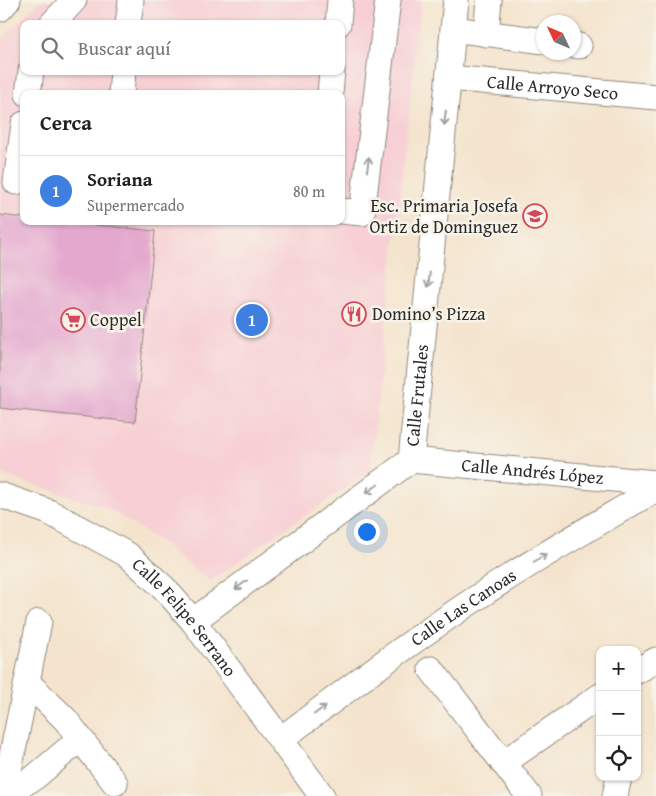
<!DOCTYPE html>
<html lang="es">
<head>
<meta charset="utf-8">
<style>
  :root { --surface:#fff; --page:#f6f6f6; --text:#202124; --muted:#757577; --line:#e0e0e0; --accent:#1a73e8 }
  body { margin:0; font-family:"Gentium Book Plus",serif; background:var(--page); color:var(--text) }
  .controls { position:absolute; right:15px; bottom:15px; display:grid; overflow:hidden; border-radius:10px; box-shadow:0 1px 4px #0004 }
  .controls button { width:45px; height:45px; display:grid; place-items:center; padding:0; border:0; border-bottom:1px solid var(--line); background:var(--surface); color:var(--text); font:25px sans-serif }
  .compass { position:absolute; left:536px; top:15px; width:45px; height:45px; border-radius:50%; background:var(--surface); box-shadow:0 1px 4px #0004; rotate:314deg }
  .you { position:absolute; left:366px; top:531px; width:18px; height:18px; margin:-12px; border:4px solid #fff; border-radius:50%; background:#1a73e8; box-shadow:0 0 0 8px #1a73e833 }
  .badge { display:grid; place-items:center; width:32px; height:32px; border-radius:50%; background:var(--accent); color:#fff; font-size:16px; font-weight:700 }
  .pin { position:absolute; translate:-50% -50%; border:2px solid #fff; box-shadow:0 1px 5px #0006 }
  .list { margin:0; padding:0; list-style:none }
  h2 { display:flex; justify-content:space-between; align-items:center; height:65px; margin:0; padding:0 20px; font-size:21px }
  h2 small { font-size:16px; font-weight:400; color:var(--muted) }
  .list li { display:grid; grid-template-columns:32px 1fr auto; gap:15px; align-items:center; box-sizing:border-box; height:70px; padding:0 20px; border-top:1px solid var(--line) }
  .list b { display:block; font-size:19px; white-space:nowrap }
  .list p { margin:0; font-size:16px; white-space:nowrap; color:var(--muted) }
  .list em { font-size:16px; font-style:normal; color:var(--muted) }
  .icon { flex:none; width:28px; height:28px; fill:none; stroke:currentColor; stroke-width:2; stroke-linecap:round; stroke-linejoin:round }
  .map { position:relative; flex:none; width:656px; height:796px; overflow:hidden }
  .search { position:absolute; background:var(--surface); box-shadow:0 1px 4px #0004; left:20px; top:20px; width:325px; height:55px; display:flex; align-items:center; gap:12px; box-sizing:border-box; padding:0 18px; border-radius:10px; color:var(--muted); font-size:19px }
  .panel { position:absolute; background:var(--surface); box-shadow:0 1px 4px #0004; left:20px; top:90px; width:325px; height:135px; border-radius:10px }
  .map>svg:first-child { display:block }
  .built { fill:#f7cfd4; fill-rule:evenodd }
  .building { fill:#e4a7ce }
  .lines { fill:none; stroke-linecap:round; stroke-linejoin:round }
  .minor-casing { stroke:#90887c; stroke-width:27 }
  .minor { stroke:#fff; stroke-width:25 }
  .oneway { stroke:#a0a0a0 }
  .labels { text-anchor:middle; stroke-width:5; stroke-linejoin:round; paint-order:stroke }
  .street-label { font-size:18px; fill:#2b2b2b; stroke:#f7f3e8 }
  .poi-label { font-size:18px; fill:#2b2b2b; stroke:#f7f3e8; text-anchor:start }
</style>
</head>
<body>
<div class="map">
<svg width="656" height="796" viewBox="0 0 656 796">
  <rect width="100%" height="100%" fill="#f7f3e8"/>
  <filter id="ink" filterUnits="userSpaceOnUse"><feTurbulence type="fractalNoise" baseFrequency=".02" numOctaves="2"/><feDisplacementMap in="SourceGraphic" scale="10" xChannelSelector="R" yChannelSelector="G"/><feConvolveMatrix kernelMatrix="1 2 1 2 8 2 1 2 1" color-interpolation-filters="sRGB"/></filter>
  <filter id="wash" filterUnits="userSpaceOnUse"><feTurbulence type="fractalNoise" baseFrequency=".0096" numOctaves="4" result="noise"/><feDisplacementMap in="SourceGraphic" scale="20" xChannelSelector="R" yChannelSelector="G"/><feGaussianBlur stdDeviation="1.12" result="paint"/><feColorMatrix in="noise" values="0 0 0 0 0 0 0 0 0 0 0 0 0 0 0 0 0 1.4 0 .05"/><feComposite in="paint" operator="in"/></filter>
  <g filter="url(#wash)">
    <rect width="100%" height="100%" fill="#f4e4cd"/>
    <!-- built -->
    <path class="built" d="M40,0H421L370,471L210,581L164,544L107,508L0,474V44L9,31ZM24,24H341V71H24ZM24,94H341V221H24Z"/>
    <g id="blocks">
      <!-- building -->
      <path class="building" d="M0,215L24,218V221H57L155,231L135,422L0,408Z"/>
    </g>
  </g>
  <g filter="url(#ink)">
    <use href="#blocks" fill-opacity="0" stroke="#90887c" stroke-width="1"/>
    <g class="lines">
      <!-- minor casing -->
      <g class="minor-casing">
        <g id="minor">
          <path d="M0,9L8,0"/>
          <path d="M52,24L74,0"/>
          <path d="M128,24L131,0"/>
          <path d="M338,24L340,0"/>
          <path d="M453,29L544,41"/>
          <path d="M486,34L489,0"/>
          <path d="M574,45L579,46"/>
          <path id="s1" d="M449,78L656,97"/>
          <path d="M28,94L31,71"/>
          <path d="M121,94L123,71"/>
          <path d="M330,94L332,71"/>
          <path d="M16,182L24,124"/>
          <path d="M341,211L362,213L388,0"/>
          <path id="s2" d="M411,460L656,483"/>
          <path id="s3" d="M0,495L49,512L128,555L164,588L193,621L322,796"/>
          <path id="s4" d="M193,621L411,460L456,0"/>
          <path d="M431,669L529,796"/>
          <path d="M637,671L656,660"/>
          <path d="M27,682L65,719L115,783"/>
          <path id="s5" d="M281,739C347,690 412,640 481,595C538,557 597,524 656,489"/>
          <path d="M503,763L600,696"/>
          <path d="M4,795L39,622"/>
          <path d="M3,796L35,777L80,739"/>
          <path d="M615,796L619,777"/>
        </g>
      </g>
      <!-- minor -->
      <use href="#minor" class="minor"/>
    </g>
    <!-- one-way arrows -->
    <defs><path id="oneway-shaft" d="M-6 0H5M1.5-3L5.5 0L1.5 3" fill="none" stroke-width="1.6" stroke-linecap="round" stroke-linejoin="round" transform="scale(1.25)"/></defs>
    <g class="oneway">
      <use href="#oneway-shaft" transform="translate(445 118) rotate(96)"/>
      <use href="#oneway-shaft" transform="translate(368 164) rotate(-83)"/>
      <use href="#oneway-shaft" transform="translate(429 280) rotate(96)"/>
      <use href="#oneway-shaft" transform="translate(372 489) rotate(143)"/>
      <use href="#oneway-shaft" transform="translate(540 558) rotate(-32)"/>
      <use href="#oneway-shaft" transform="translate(241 585) rotate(143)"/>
      <use href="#oneway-shaft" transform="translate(320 710) rotate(-37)"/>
    </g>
  </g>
  <!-- icons -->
  <defs>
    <g id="school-ring" transform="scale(1.25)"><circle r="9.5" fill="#f7f3e8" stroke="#d1495b" stroke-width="1.5"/><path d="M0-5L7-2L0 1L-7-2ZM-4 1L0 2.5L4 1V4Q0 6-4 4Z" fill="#d1495b"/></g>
    <g id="restaurant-ring" transform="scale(1.25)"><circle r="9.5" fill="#f7f3e8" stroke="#d1495b" stroke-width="1.5"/><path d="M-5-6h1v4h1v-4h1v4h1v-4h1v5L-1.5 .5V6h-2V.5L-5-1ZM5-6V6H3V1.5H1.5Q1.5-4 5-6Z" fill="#d1495b"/></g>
    <g id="supermarket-ring" transform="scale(1.25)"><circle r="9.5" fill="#f7f3e8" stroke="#d1495b" stroke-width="1.5"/><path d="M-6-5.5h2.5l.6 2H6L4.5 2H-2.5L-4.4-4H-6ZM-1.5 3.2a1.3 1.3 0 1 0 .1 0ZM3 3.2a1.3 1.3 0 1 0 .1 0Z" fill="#d1495b"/></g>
  </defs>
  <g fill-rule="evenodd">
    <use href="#school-ring" x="535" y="216"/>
    <use href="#restaurant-ring" x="354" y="314"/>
    <use href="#supermarket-ring" x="73" y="320"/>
  </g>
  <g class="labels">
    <!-- street labels -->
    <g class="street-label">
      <text dy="6" stroke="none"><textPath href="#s1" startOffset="104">Calle Arroyo Seco</textPath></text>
      <text dy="6" stroke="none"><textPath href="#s4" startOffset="336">Calle Frutales</textPath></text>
      <text dy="6" stroke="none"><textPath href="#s2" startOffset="122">Calle Andrés López</textPath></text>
      <text dy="6" stroke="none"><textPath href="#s5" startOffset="225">Calle Las Canoas</textPath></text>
      <text dy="6" stroke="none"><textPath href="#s3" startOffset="226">Calle Felipe Serrano</textPath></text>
    </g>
    <!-- poi labels -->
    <g class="poi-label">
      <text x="518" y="212" text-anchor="end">Esc. Primaria Josefa<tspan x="518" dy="21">Ortiz de Dominguez</tspan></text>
      <text x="372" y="320">Domino’s Pizza</text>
      <text x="90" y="326">Coppel</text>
    </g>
  </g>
</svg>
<div class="controls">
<button>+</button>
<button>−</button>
<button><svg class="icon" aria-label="locate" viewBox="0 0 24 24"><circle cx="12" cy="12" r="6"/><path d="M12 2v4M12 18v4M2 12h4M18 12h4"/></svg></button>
</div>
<svg class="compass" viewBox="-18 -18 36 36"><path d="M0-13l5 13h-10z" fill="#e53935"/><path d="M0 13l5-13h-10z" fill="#757577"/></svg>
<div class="you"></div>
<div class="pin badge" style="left:252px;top:320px;background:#3f7fe0">1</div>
<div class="search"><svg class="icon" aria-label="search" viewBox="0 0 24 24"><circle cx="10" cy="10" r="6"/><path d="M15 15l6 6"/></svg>Buscar aquí</div>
<section class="panel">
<h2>Cerca<small></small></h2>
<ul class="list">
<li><span class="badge" style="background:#3f7fe0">1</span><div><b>Soriana</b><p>Supermercado</p></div><em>80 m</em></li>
</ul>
</section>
</div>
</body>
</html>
